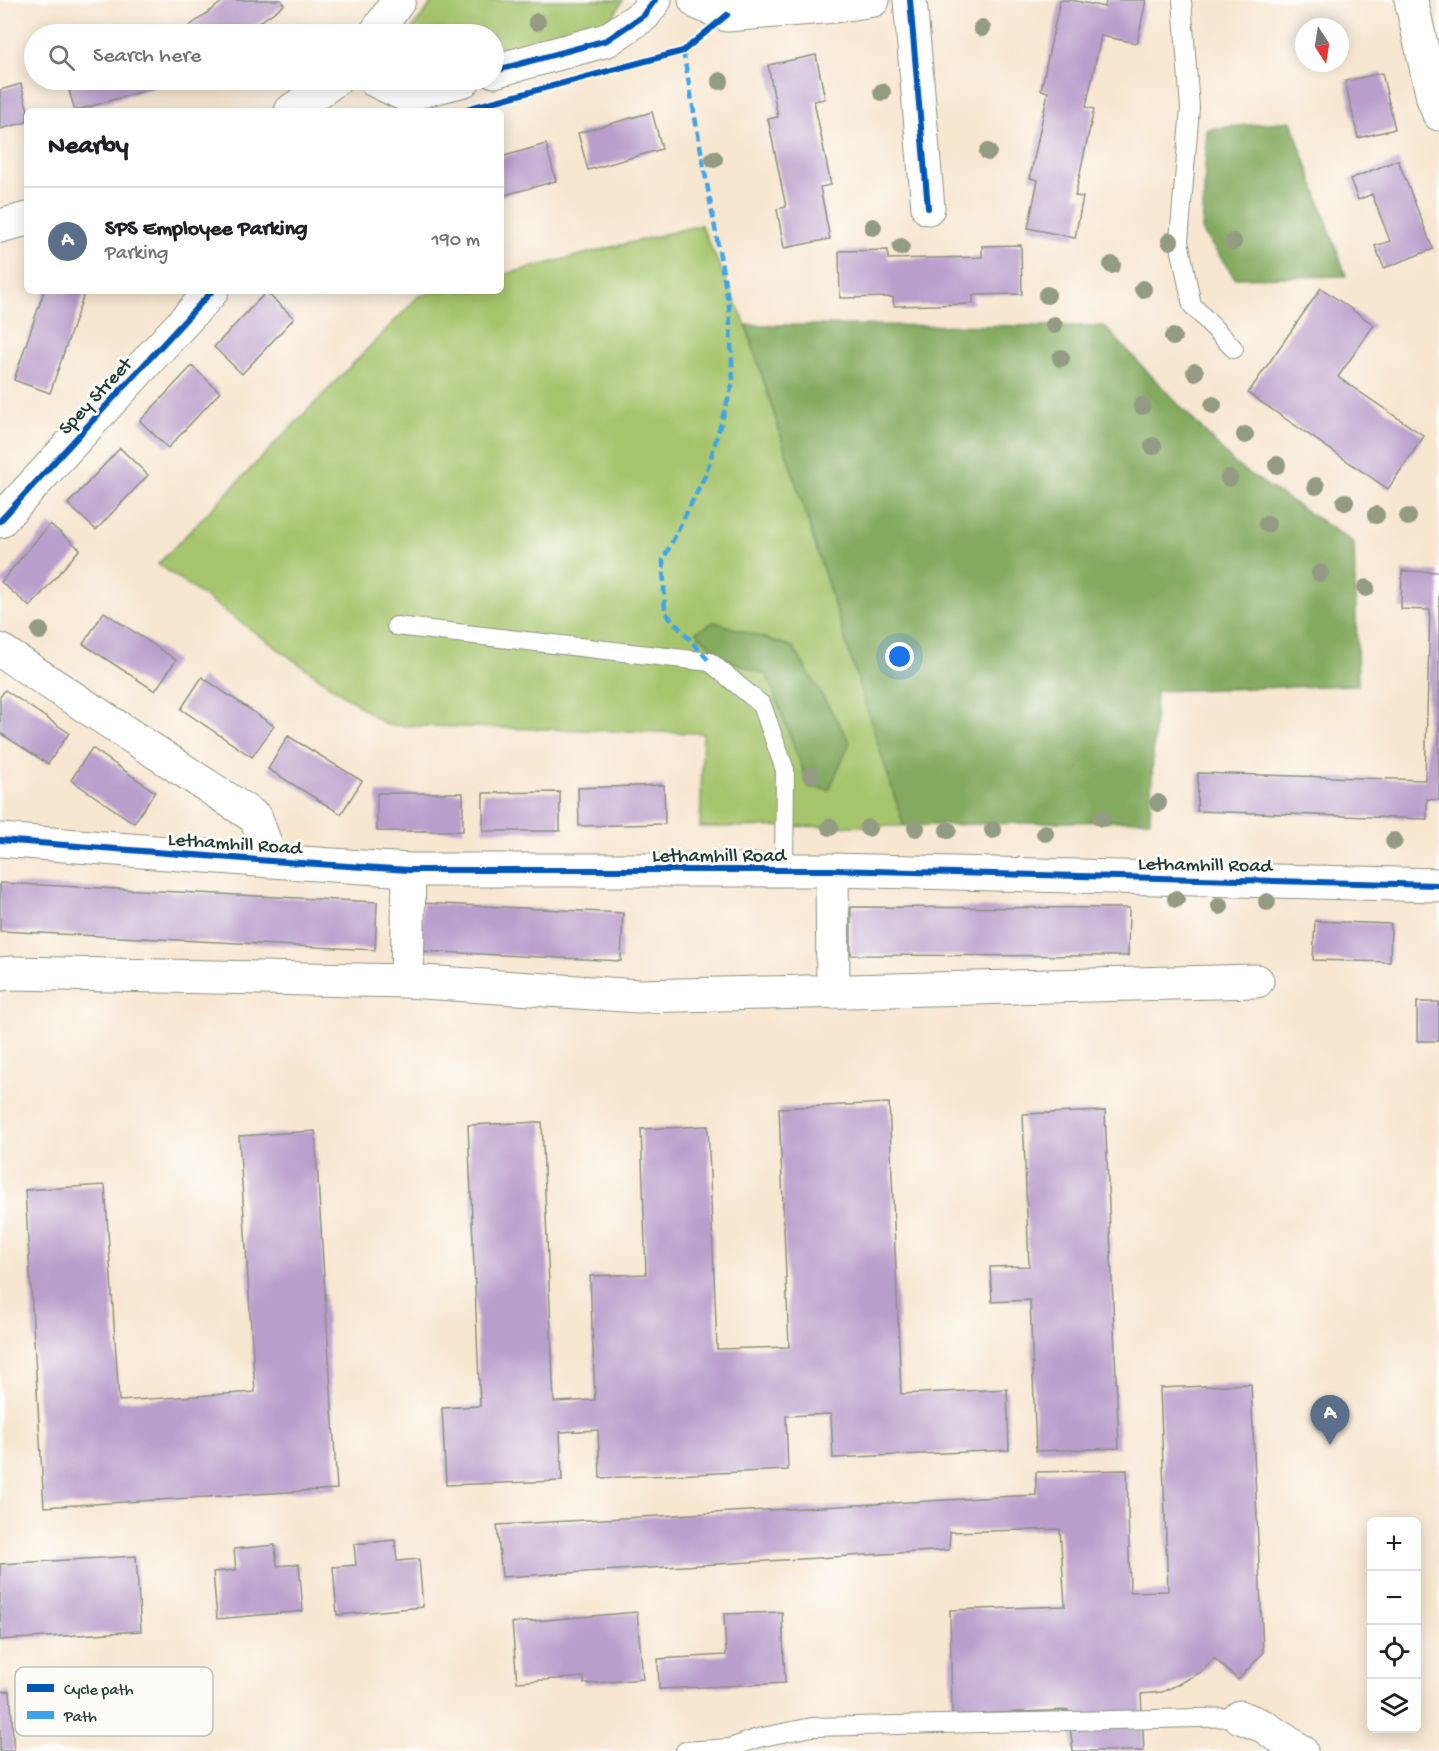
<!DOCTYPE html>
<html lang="en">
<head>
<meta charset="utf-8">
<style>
  :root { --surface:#fff; --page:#f6f6f6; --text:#202124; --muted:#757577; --line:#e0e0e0; --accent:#c8321e }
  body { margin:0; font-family:"Gochi Hand",sans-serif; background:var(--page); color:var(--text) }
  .controls { position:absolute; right:18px; bottom:18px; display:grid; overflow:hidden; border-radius:9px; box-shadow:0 3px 15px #0003 }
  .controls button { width:54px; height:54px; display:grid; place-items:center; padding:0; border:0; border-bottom:2px solid var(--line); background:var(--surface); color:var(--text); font:30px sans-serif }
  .compass { position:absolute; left:1295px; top:18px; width:54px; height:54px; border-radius:50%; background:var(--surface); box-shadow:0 3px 15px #0003; rotate:168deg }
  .you { position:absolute; left:900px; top:657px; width:21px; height:21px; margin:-15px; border:4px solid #fff; border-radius:50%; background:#1a73e8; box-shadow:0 0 0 9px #1a73e833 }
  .badge { display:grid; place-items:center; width:39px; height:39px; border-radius:50%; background:var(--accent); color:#fff; font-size:20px; font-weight:700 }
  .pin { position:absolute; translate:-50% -50px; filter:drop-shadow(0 2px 3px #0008) }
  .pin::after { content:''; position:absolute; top:32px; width:21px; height:18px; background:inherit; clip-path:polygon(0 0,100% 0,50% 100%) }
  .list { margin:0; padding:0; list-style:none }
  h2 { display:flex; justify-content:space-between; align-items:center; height:78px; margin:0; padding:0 24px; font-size:26px }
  h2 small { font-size:20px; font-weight:400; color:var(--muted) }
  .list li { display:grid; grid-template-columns:39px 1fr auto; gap:18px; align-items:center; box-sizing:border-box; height:108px; padding:0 24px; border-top:2px solid var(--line) }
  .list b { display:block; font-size:22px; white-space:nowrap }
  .list p { margin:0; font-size:20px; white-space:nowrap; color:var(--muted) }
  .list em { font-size:20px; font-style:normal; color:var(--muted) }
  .icon { flex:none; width:33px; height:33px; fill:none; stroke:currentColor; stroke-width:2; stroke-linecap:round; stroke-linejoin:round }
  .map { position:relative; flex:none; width:1439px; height:1751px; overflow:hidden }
  .search { position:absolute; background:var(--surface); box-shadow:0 3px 15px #0003; left:24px; top:24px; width:480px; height:66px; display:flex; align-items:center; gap:15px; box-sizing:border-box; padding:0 21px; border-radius:33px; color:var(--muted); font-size:22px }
  .panel { position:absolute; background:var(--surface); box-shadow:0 3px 15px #0003; left:24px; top:108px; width:480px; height:186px; border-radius:9px }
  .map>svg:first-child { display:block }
  .green { fill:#a6c46c; stroke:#628050; stroke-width:1.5 }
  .forest { fill:#84aa60; stroke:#52744a; stroke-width:1.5 }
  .building { fill:#b99ecc }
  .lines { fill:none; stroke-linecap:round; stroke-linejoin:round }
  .service-casing { stroke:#8b9282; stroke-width:20 }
  .minor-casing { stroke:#8b9282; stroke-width:35 }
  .tertiary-casing { stroke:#8b9282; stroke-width:35 }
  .service { stroke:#fff; stroke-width:18 }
  .minor { stroke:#fff; stroke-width:33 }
  .tertiary { stroke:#fff; stroke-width:33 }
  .quiet { stroke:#3da4eb; stroke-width:4.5; stroke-dasharray:9 4.5; stroke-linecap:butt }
  .cycleway-casing { stroke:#fdfcf7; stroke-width:10 }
  .cycleway { stroke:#0057b8; stroke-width:6 }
  .tree { fill:#939c82 }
  .labels { text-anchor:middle; stroke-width:6; stroke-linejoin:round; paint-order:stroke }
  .street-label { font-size:20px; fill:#1f3d34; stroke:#fdfcf7 }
  .key { fill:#fdfcf7; stroke:#bac3bc; stroke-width:1.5 }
  .key-label { font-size:16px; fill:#1f3d34 }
</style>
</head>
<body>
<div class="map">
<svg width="1439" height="1751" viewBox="0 0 1439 1751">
  <rect width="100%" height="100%" fill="#fdfcf7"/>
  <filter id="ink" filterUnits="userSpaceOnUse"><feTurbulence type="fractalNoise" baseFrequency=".0167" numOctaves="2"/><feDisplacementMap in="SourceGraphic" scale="12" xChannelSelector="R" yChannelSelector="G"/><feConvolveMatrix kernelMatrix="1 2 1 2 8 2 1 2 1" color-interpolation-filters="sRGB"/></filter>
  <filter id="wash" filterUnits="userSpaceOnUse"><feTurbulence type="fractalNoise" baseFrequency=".008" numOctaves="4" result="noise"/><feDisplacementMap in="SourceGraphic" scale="24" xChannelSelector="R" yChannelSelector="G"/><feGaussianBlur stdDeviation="1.35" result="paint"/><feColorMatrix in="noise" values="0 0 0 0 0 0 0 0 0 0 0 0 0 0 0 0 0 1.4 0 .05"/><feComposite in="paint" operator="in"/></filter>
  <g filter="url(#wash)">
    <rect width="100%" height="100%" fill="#f7e6d0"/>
    <!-- green -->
    <path class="green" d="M434,0H623L614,15L604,24L494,54V34H408Z
      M701,225L746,325L904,826L700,827L703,733L386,725L158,564L419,296L439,291H501V275Z"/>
    <!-- forest -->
    <path class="forest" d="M1291,121L1346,276L1235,278L1202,231L1207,129Z
      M746,325L1104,326L1236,465L1354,543L1358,685L1156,691L1150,820L904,826Z
      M714,622L793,647L850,742L829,790L809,786L767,675L723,658L696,632Z"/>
    <g id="blocks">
      <!-- building -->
      <path class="building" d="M225,0H281L284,5L243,34H188L184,30Z
        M1060,0H1071L1105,7L1106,0H1146L1137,43L1101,36L1086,107L1094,109L1075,196L1083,197L1075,238L1028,228L1038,180L1030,178L1048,92L1041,90Z
        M816,55L825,99L814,101L831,185L820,187L830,239L784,248L777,209L786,207L768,119L778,117L768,65Z
        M1382,73L1395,129L1358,138L1345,81Z
        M66,80H166L167,84L75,111Z
        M21,84L28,111H27V122L0,129V90Z
        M652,112L662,149L588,170L578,133Z
        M546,144L556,181L501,196V157Z
        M1398,160L1433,249L1384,268L1375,246L1390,241L1372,194L1358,200L1350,179Z
        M1021,245L1022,294L973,295V304L894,306L893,297L840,298L839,251L888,250V259L982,257V246Z
        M1321,288L1374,325L1338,377L1424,436L1388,489L1248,393Z
        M44,291H85L50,393L14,380Z
        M266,292L294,318L242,374L214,347Z
        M192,366L220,392L168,448L140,421Z
        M120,448L148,475L96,530L68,504Z
        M50,524L80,549L30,607L1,582Z
        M1402,571L1439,572V800L1427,799V819L1197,811L1198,773L1425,780L1430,610L1401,609Z
        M104,612L176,660L155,691L83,644Z
        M202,677L274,726L252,757L181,709Z
        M5,690L69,733L48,764L0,733V697Z
        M288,736L362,781L341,814L268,769Z
        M92,748L155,792L134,823L71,780Z
        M664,785L665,824L579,826L578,788Z
        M560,792V831H483V793Z
        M377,793H463V831H377Z
        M0,883L377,902L375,950L0,931Z
        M422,903L623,913L621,961L420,951Z
        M851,907L1129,908L1128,956L851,955Z
        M1315,921L1391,924L1390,962L1313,960Z
        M1417,1002H1439V1041H1417Z
        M889,1103L901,1394L1007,1389L1009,1450L833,1458L831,1414L786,1416L788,1470L600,1478L598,1430L560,1432L562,1481L446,1485L442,1408L480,1406L468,1125L542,1122L554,1402L595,1400L590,1276L646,1274L641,1129L708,1126L717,1349L789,1347L779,1108Z
        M1105,1111L1119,1448L1036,1451L1030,1300L992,1302L990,1267L1029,1266L1023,1114Z
        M315,1131L337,1489L44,1507L25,1190L105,1185L119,1401L255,1392L239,1136Z
        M1251,1384L1263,1653L1238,1680L1214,1658L1201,1672L1181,1683L1162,1692L1141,1694L1144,1751H1073L1068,1710L952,1715L950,1610L1065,1606L1060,1529L950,1532L949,1550L502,1577L497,1525L1036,1495V1472L1127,1470L1130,1592L1168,1591L1160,1388Z
        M395,1540L397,1561L419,1559L423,1607L337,1615L333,1567L356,1565L354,1544Z
        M275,1545L277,1566L299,1564L303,1611L217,1619L213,1572L236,1570L234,1549Z
        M136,1556L141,1631L0,1640V1564Z
        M637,1612L643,1679L584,1684V1677L517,1682L512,1623Z
        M782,1612L785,1683L659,1689L658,1659L726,1655L724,1614Z
        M10,1691L14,1751H0V1692Z"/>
    </g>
  </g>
  <g filter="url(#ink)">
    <use href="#blocks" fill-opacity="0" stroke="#8b9282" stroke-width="1.5"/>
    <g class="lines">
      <!-- service casing -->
      <g class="service-casing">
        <path id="service" d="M1182,0L1190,108L1179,241L1192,305L1234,349
          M396,626L710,662L762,705L785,770L784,871
          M685,1751L730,1748L758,1738L812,1727L1240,1717"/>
      </g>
      <!-- minor casing -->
      <g class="minor-casing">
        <path id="minor" d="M695,0L698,3L727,15L835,6L873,0
          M910,0L928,208
          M1411,0L1433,98L1439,114
          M494,71L607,40L644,15L655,0
          M374,80L405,95L464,80
          M0,521L212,291
          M0,650L256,818L271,861
          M0,840L271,861L409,870H832L1439,885
          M832,870L833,992
          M0,974L12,973L407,981L639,996L1257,981
          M407,981L409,870
          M1240,1717L1263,1726L1301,1751"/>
      </g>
      <!-- tertiary casing -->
      <g class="tertiary-casing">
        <path id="tertiary" d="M375,34L399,0
          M291,111L335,80
          M0,226L27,219"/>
      </g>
      <!-- service -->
      <use href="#service" class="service"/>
      <!-- minor -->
      <use href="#minor" class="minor"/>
      <!-- tertiary -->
      <use href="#tertiary" class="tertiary"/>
      <!-- quiet -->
      <path class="quiet" d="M683,51L729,306L733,382L706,474L663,560L665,612L710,662"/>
      <!-- cycleway casing -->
      <g class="cycleway-casing">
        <path id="cycleway" d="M910,0L928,208
          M494,71L607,40L644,15L655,0
          M459,111L683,51L727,15
          M0,521L212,291
          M0,840L271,861L409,870H832L1439,885"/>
      </g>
      <!-- cycleway -->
      <use href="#cycleway" class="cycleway"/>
    </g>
    <!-- trees -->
    <g class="tree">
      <circle cx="537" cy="22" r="9"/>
      <circle cx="982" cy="28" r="9"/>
      <circle cx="720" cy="81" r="9"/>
      <circle cx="882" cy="92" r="9"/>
      <circle cx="988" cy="152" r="9"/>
      <circle cx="714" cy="159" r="9"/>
      <circle cx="873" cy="227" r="9"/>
      <circle cx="1170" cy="241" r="9"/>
      <circle cx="1233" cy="242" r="9"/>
      <circle cx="901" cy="247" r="9"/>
      <circle cx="1112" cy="265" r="9"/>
      <circle cx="1143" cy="289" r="9"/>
      <circle cx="1047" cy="295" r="9"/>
      <circle cx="1054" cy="325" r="9"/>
      <circle cx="1173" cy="337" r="9"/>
      <circle cx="1061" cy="358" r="9"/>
      <circle cx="1195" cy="372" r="9"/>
      <circle cx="1213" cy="405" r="9"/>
      <circle cx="1142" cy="406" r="9"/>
      <circle cx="1245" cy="435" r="9"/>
      <circle cx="1153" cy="446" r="9"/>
      <circle cx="1277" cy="465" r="9"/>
      <circle cx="1229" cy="478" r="9"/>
      <circle cx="1316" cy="486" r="9"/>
      <circle cx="1345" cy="502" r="9"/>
      <circle cx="1376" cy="515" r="9"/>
      <circle cx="1408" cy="517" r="9"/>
      <circle cx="1267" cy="524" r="9"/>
      <circle cx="1320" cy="573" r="9"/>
      <circle cx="1366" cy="588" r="9"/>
      <circle cx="40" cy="631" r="9"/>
      <circle cx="811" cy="775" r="9"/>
      <circle cx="1158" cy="803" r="9"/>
      <circle cx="1102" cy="818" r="9"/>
      <circle cx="830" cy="827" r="9"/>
      <circle cx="868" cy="828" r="9"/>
      <circle cx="916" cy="828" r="9"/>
      <circle cx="948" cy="830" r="9"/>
      <circle cx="993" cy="830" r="9"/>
      <circle cx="1045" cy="833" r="9"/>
      <circle cx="1394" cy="841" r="9"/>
      <circle cx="1176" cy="899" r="9"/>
      <circle cx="1267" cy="902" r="9"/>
      <circle cx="1220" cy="906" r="9"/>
    </g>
  </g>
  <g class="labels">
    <!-- street labels -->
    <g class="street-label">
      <text transform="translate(94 395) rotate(-47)" y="7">Spey Street</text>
      <text transform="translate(235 842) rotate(4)" y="7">Lethamhill Road</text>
      <text x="719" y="861">Lethamhill Road</text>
      <text transform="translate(1205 863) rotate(1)" y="7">Lethamhill Road</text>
    </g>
  </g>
  <!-- legend -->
  <rect x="15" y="1667" width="198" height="69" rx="9" class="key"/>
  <rect x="27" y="1684" width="27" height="8" fill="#0057b8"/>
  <rect x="27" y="1711" width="27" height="8" fill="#3da4eb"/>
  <g class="key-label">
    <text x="64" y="1694">Cycle path</text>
    <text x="64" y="1721">Path</text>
  </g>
</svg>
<div class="controls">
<button>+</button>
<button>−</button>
<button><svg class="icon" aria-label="locate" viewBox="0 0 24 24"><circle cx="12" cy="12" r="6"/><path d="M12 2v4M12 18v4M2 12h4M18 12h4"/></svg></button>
<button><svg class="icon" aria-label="layers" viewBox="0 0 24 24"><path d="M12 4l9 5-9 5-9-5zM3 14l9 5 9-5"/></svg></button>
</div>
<svg class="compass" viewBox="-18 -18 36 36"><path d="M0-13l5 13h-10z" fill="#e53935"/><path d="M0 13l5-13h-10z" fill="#757577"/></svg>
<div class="you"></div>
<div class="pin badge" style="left:1330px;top:1445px;background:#5c6f8a">A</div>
<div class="search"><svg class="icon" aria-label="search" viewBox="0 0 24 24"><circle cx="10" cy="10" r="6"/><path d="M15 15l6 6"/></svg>Search here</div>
<section class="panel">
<h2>Nearby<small></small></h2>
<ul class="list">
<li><span class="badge" style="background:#5c6f8a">A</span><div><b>SPS Employee Parking</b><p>Parking</p></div><em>190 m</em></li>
</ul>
</section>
</div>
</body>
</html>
